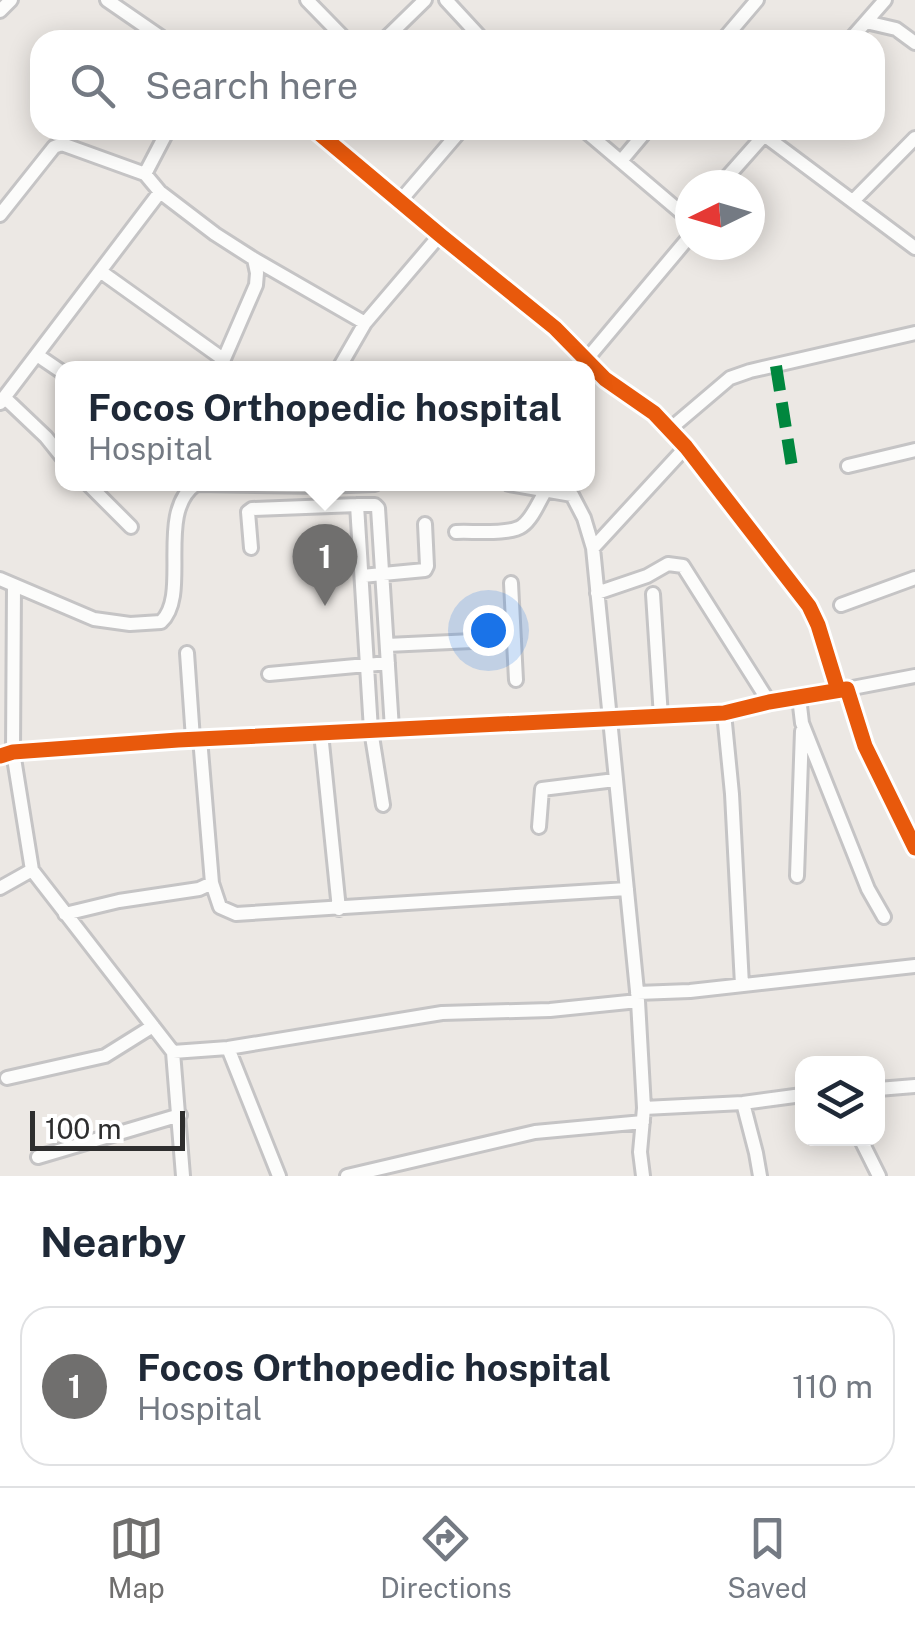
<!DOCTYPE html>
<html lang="en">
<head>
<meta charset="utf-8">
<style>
  :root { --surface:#fff; --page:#f6f6f7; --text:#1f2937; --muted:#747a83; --line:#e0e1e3; --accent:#706f6e }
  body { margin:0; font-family:"Public Sans",sans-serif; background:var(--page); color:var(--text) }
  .controls { position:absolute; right:30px; bottom:30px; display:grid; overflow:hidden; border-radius:20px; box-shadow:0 5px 25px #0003 }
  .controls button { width:90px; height:90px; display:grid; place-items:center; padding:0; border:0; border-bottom:2px solid var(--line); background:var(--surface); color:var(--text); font:50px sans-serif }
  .compass { position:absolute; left:675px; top:170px; width:90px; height:90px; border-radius:50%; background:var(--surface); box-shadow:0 5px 25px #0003; rotate:265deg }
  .scale { position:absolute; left:30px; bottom:25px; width:155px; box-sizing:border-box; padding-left:10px; border:5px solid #2e2e2e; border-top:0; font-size:28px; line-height:35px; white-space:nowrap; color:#2e2e2e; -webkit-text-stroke:8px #fff; paint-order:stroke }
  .you { position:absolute; left:488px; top:630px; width:35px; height:35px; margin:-25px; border:8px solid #fff; border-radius:50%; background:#1a73e8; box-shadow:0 0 0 15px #1a73e833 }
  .badge { display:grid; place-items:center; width:65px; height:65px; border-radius:50%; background:var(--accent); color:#fff; font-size:32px; font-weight:700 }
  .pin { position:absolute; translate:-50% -82px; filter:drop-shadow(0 2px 5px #0008) }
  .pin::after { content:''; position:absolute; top:52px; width:35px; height:30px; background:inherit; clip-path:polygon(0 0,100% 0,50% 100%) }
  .popup { position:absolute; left:55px; top:361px; width:540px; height:130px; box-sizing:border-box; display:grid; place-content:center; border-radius:20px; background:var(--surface); filter:drop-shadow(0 2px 8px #0005); font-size:32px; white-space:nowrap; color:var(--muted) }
  .popup b { font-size:38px; color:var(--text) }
  .popup::after { content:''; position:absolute; left:50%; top:100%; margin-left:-20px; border:20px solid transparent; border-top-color:var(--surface) }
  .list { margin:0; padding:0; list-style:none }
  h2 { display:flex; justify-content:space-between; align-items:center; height:130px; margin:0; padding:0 40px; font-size:42px }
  h2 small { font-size:32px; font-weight:400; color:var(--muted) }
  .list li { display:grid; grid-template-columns:65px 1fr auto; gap:30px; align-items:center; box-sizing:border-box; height:160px; margin:0 20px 20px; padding:0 20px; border:2px solid var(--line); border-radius:30px }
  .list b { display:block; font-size:38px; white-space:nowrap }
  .list p { margin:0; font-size:32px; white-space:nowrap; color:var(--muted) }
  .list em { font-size:32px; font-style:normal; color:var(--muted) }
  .icon { flex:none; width:55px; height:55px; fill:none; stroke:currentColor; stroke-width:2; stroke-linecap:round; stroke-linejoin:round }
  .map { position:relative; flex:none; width:915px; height:1176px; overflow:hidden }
  .search { position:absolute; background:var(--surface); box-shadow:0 5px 25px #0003; left:30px; right:30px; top:30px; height:110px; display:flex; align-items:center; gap:25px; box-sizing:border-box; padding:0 35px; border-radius:30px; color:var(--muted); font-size:38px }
  .sheet { height:310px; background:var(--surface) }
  nav { display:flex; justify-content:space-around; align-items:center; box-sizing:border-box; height:140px; border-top:2px solid var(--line); background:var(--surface); font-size:28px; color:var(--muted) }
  nav a { display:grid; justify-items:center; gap:5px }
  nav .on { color:var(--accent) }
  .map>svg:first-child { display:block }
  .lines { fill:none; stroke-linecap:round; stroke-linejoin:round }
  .minor-casing { stroke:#c5c4c5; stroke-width:18 }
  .minor { stroke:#fcfcfb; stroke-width:12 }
  .quiet { stroke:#00873e; stroke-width:12; stroke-dasharray:25 12; stroke-linecap:butt }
  .cycleway-casing { stroke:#fff; stroke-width:21 }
  .cycleway { stroke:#e8590c; stroke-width:15 }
</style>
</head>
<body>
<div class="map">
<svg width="915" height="1176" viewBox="0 0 915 1176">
  <rect width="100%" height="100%" fill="#ece8e4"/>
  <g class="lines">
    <!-- minor casing -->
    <g class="minor-casing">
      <path id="minor" d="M107,0L165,40
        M307,0L346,40
        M446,0L483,40
        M0,11L11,0
        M866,22L896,29L915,43
        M384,40L425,0
        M723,40L757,0
        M850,40L885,0
        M315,130L440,235L555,328L605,379L654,413L686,447L809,606L818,625L838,690
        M584,130L690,220
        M764,135L915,248
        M621,161L647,130
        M145,174L168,130
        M720,185L768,131
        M401,200L461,130
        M853,201L915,138
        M0,215L54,147L62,144L145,174L160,192L215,234L254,259L365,323
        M100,271L223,359
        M37,355L62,372
        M586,360L690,236
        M220,368L256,285L257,273L254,259
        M339,368L365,323L440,235
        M5,398L46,437L62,457
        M0,403L160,192
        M670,429L730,378L750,371L915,333
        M848,466L915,450
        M88,484L131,527
        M509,484L572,495L584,518L593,548L638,1001L644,1108L640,1152L643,1176
        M456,532C472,531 510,535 522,526C533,518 539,501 546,490
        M251,548L248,512L252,509L357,505
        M593,548L686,447
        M362,576L425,570L427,566L425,524
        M0,579L94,619L130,624L161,622C191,595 155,512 196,484L322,486L375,484
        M511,583L516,680
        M14,585L13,752L32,870L173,1052L183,1176
        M597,593L647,576L668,564L683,566L769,702
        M653,594L661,717
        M841,605L915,578
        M387,645L514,639
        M187,653L193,739
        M269,674L388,663
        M847,689L915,676
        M799,697L802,723L868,889L884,917
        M724,713L732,794L742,985
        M321,733L339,909
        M200,738L212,883L220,907L236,914L627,889
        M0,756L13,752L178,740L724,713L769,702L847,689L865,746L915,848
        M383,805L371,730L357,505H375L378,508L392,729
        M539,827L542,789L615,780
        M797,876L802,731
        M0,888L32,870
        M65,914L119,901L199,889L212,883
        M637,993L690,991L915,966
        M228,1048L279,1176
        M173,1052L228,1048L442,1013L550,1010L638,1001
        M7,1078L105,1056L153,1026
        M878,1089L915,1086
        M743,1103L756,1153L760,1176
        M644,1108L743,1103L802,1095
        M860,1138L879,1176
        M38,1157L180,1115
        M347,1176L535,1132L643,1122"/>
    </g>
    <!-- minor -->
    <use href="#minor" class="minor"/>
    <!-- quiet -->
    <path class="quiet" d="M776,366L792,467"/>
    <!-- cycleway casing -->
    <g class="cycleway-casing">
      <path id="cycleway" d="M315,130L440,235L555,328L605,379L654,413L686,447L809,606L818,625L838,690
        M0,756L13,752L178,740L724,713L769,702L847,689L865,746L915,848"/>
    </g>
    <!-- cycleway -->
    <use href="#cycleway" class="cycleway"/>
  </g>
</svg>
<div class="controls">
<button><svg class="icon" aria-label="layers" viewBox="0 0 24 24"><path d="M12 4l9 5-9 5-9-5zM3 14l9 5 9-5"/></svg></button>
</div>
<svg class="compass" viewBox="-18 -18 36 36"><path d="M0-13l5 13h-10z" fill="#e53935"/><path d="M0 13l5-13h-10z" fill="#747a83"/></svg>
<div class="scale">100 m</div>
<div class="you"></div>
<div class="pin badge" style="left:325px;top:606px">1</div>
<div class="popup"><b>Focos Orthopedic hospital</b>Hospital</div>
<div class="search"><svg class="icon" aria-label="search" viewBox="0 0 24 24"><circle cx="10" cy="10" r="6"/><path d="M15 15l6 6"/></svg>Search here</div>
</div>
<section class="sheet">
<h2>Nearby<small></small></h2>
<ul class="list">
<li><span class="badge">1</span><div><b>Focos Orthopedic hospital</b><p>Hospital</p></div><em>110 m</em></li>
</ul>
</section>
<nav>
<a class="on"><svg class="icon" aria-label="map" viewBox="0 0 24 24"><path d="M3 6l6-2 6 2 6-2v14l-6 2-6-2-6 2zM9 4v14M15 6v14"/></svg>Map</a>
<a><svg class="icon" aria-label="directions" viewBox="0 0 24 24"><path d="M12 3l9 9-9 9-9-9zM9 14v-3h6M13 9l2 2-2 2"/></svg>Directions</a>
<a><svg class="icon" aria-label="saved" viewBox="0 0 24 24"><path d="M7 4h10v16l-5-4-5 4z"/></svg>Saved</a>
</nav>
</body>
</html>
